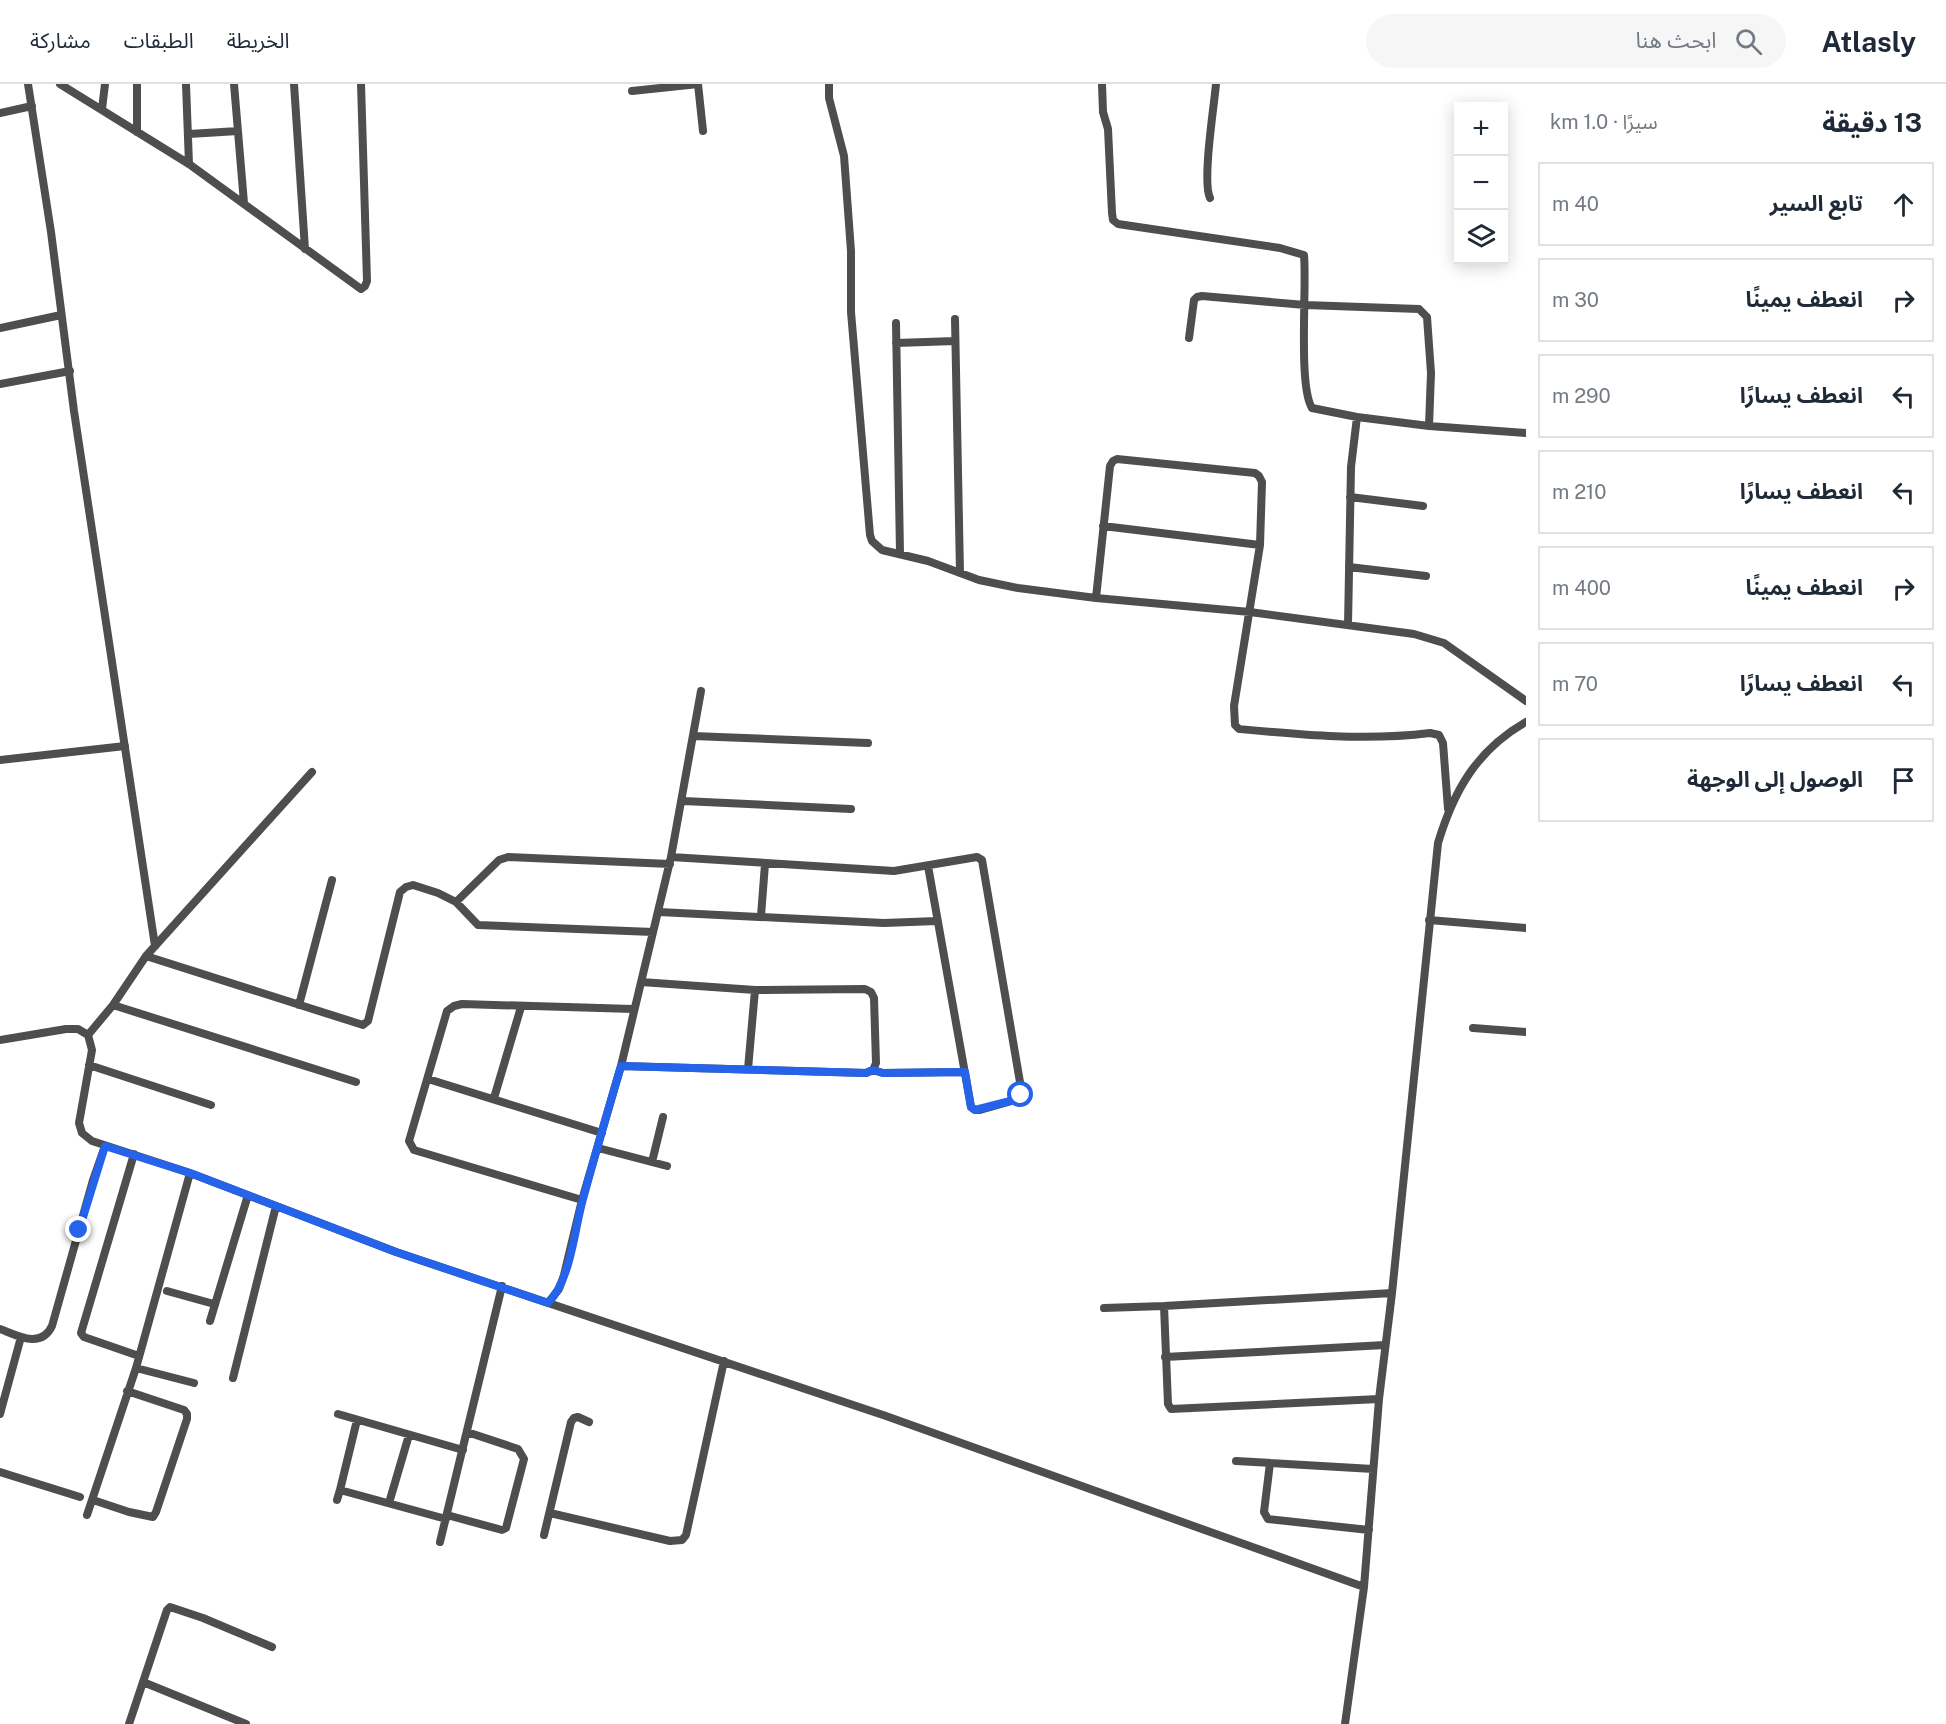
<!DOCTYPE html>
<html lang="ar">
<head>
<meta charset="utf-8">
<style>
  :root { --surface:#fff; --page:#f6f6f7; --text:#1f2937; --muted:#747a83; --line:#e0e1e3 }
  body { margin:0; font-family:"Public Sans","Noto Sans Arabic",sans-serif; background:var(--page); color:var(--text); direction:rtl }
  .controls { position:absolute; right:18px; top:18px; display:grid; overflow:hidden; border-radius:0px; box-shadow:0 3px 15px #0003 }
  .controls button { width:54px; height:54px; display:grid; place-items:center; padding:0; border:0; border-bottom:2px solid var(--line); background:var(--surface); color:var(--text); font:30px sans-serif }
  .stop { position:absolute; width:18px; height:18px; margin:-14px; border:4px solid #2563eb; border-radius:50%; background:#fff }
  .stop.end { background:#2563eb; border-color:#fff; box-shadow:0 2px 6px #0008 }
  .list { margin:0; padding:0; list-style:none }
  h2 { display:flex; justify-content:space-between; align-items:center; height:78px; margin:0; padding:0 24px; font-size:26px }
  h2 small { font-size:20px; font-weight:400; color:var(--muted) }
  .list li { display:grid; grid-template-columns:39px 1fr auto; gap:18px; align-items:center; box-sizing:border-box; height:84px; margin:0 12px 12px; padding:0 12px; border:2px solid var(--line); border-radius:0px }
  .list b { display:block; font-size:22px; white-space:nowrap }
  .list em { font-size:20px; font-style:normal; color:var(--muted) }
  .icon { flex:none; width:33px; height:33px; fill:none; stroke:currentColor; stroke-width:2; stroke-linecap:round; stroke-linejoin:round }
  .map { position:relative; flex:none; width:1526px; height:1640px; overflow:hidden; direction:ltr }
  header { display:flex; align-items:center; gap:36px; box-sizing:border-box; height:84px; padding:0 30px; background:var(--surface); border-bottom:2px solid var(--line) }
  header strong { font-size:28px }
  nav { display:flex; gap:33px; margin-inline-start:auto; font-size:21px }
  .search { width:420px; height:54px; background:var(--page); display:flex; align-items:center; gap:15px; box-sizing:border-box; padding:0 21px; border-radius:33px; color:var(--muted); font-size:22px }
  main { display:flex }
  aside { flex:1; background:var(--surface) }
  .map>svg:first-child { display:block }
  .lines { fill:none; stroke-linecap:round; stroke-linejoin:round }
  .minor { stroke:#4e4e4e; stroke-width:8 }
  .route { stroke:#2563eb; stroke-width:8 }
</style>
</head>
<body>
<header>
<strong>Atlasly</strong>
<div class="search"><svg class="icon" aria-label="search" viewBox="0 0 24 24"><circle cx="10" cy="10" r="6"/><path d="M15 15l6 6"/></svg>ابحث هنا</div>
<nav><a>الخريطة</a><a>الطبقات</a><a>مشاركة</a></nav>
</header>
<main>
<aside>
<h2>13 دقيقة<small>سيرًا · 1.0 km</small></h2>
<ul class="list">
<li><svg class="icon" aria-label="ahead" viewBox="0 0 24 24"><path d="M12 20V5M6 11l6-6 6 6"/></svg><div><b>تابع السير</b></div><em>40 m</em></li>
<li><svg class="icon" aria-label="right" viewBox="0 0 24 24"><path d="M7 20v-9h11M14 6l5 5-5 5"/></svg><div><b>انعطف يمينًا</b></div><em>30 m</em></li>
<li><svg class="icon" aria-label="left" viewBox="0 0 24 24"><path d="M17 20v-9H6M10 6l-5 5 5 5"/></svg><div><b>انعطف يسارًا</b></div><em>290 m</em></li>
<li><svg class="icon" aria-label="left" viewBox="0 0 24 24"><path d="M17 20v-9H6M10 6l-5 5 5 5"/></svg><div><b>انعطف يسارًا</b></div><em>210 m</em></li>
<li><svg class="icon" aria-label="right" viewBox="0 0 24 24"><path d="M7 20v-9h11M14 6l5 5-5 5"/></svg><div><b>انعطف يمينًا</b></div><em>400 m</em></li>
<li><svg class="icon" aria-label="left" viewBox="0 0 24 24"><path d="M17 20v-9H6M10 6l-5 5 5 5"/></svg><div><b>انعطف يسارًا</b></div><em>70 m</em></li>
<li><svg class="icon" aria-label="arrive" viewBox="0 0 24 24"><path d="M6 21V4h12l-3 4 3 4H6"/></svg><div><b>الوصول إلى الوجهة</b></div></li>
</ul>
</aside>
<div class="map">
<svg width="1526" height="1640" viewBox="0 0 1526 1640">
  <rect width="100%" height="100%" fill="#fff"/>
  <g class="lines">
    <!-- minor -->
    <path class="minor" d="M28,0L51,148L74,327L155,862
      M60,0L189,80L361,205L365,202L367,197L361,0
      M137,0V48
      M186,0L189,80
      M234,0L244,119
      M294,0L305,165
      M698,0L703,47
      M829,0V14L844,72L851,167V228L870,451L872,457L882,466L928,477L979,496L1018,504L1096,514L1250,528L1414,550L1444,559L1526,617
      M1102,0L1103,28L1108,45L1112,129L1113,136L1118,140L1280,164L1304,171C1307,202 1298,302 1312,324L1357,333L1429,342L1526,349
      M632,7L698,0
      M102,25L105,0
      M0,29L32,22
      M189,50L238,47
      M1210,114C1202,97 1214,23 1216,0
      M955,235L960,489
      M896,239L900,469
      M0,244L61,231
      M1189,254L1194,216L1197,213L1202,212L1305,221L1419,225L1427,233L1431,289L1429,342
      M896,259L955,257
      M0,300L70,287
      M1350,413L1423,422
      M1103,442L1260,461
      M1349,483L1426,492
      M1096,514L1110,382L1113,377L1117,375L1255,389L1259,392L1262,398L1260,461L1234,622L1235,641L1239,645C1303,651 1366,657 1430,649L1439,651L1443,659L1448,725
      M1348,541L1351,383L1357,333
      M693,652L868,659
      M0,676L125,662
      M683,717L851,725
      M671,773L894,787L977,773L982,776L1021,1004V1011L1018,1015L980,1026H975L971,1023L928,782
      M456,818L499,776L508,773L670,780
      M659,828L884,839L937,837
      M761,832L765,780
      M1429,836L1526,844
      M146,872L363,941L368,937L400,808L406,803L413,801L438,809L456,818L478,841L653,848
      M113,921L356,998
      M299,921L332,796
      M1473,944L1526,948
      M88,951L113,921L146,872L312,688
      M0,956L66,945H78L88,951L92,966L79,1039L82,1049L92,1057L190,1089L396,1168L886,1332L1364,1503L1379,1315L1392,1209L1438,759C1454,706 1477,666 1526,638
      M89,981L211,1021
      M621,982L866,989L873,986L876,979L874,914L871,908L865,905L755,906L641,898
      M748,985L755,906
      M873,986L883,989L965,988
      M428,995L602,1049
      M494,1014L521,923
      M598,1064L667,1082
      M134,1070L81,1249L84,1253L139,1272
      M652,1078L663,1033
      M582,1116L414,1066L409,1057L447,927L454,922L462,920L633,925
      M167,1207L214,1220
      M548,1219L559,1205L564,1191L582,1116L621,982L671,773L701,607
      M1164,1222L1168,1320L1171,1325L1379,1315
      M1104,1224L1164,1222L1392,1209
      M210,1237L248,1111
      M0,1245C18,1252 41,1265 52,1242L93,1096L105,1062
      M1165,1273L1385,1261
      M136,1284L194,1299
      M233,1294L276,1122
      M0,1330L21,1253
      M338,1330L463,1366
      M1236,1377L1373,1385
      M1270,1379L1264,1428L1268,1435L1369,1446
      M0,1388L80,1413
      M340,1406L357,1336
      M93,1416L129,1428L153,1433L156,1428L187,1335V1330L184,1326L127,1307
      M337,1416L340,1406L446,1435
      M389,1419L409,1351
      M550,1429L670,1457L682,1456L686,1451L724,1277
      M87,1431L136,1284L190,1089
      M447,1431L502,1446L506,1444L524,1375L518,1365L467,1348
      M544,1451L571,1338L574,1334L578,1333L589,1338
      M440,1458L502,1202
      M143,1598L246,1640
      M129,1640L167,1526L170,1523L203,1534L272,1563
      M1345,1640L1364,1503"/>
  </g>
  <g class="lines">
    <!-- route -->
    <path class="route" d="M79,1146L105,1062L190,1089L396,1168L548,1219C571,1196 574,1147 583,1115C595,1071 608,1026 621,982L866,989L873,986L883,989L965,988L971,1023L975,1026L1018,1015L1021,1011"/>
  </g>
</svg>
<div class="controls">
<button>+</button>
<button>−</button>
<button><svg class="icon" aria-label="layers" viewBox="0 0 24 24"><path d="M12 4l9 5-9 5-9-5zM3 14l9 5 9-5"/></svg></button>
</div>
<div class="stop" style="left:1021px;top:1011px"></div>
<div class="stop end" style="left:79px;top:1146px"></div>
</div>
</main>
</body>
</html>
